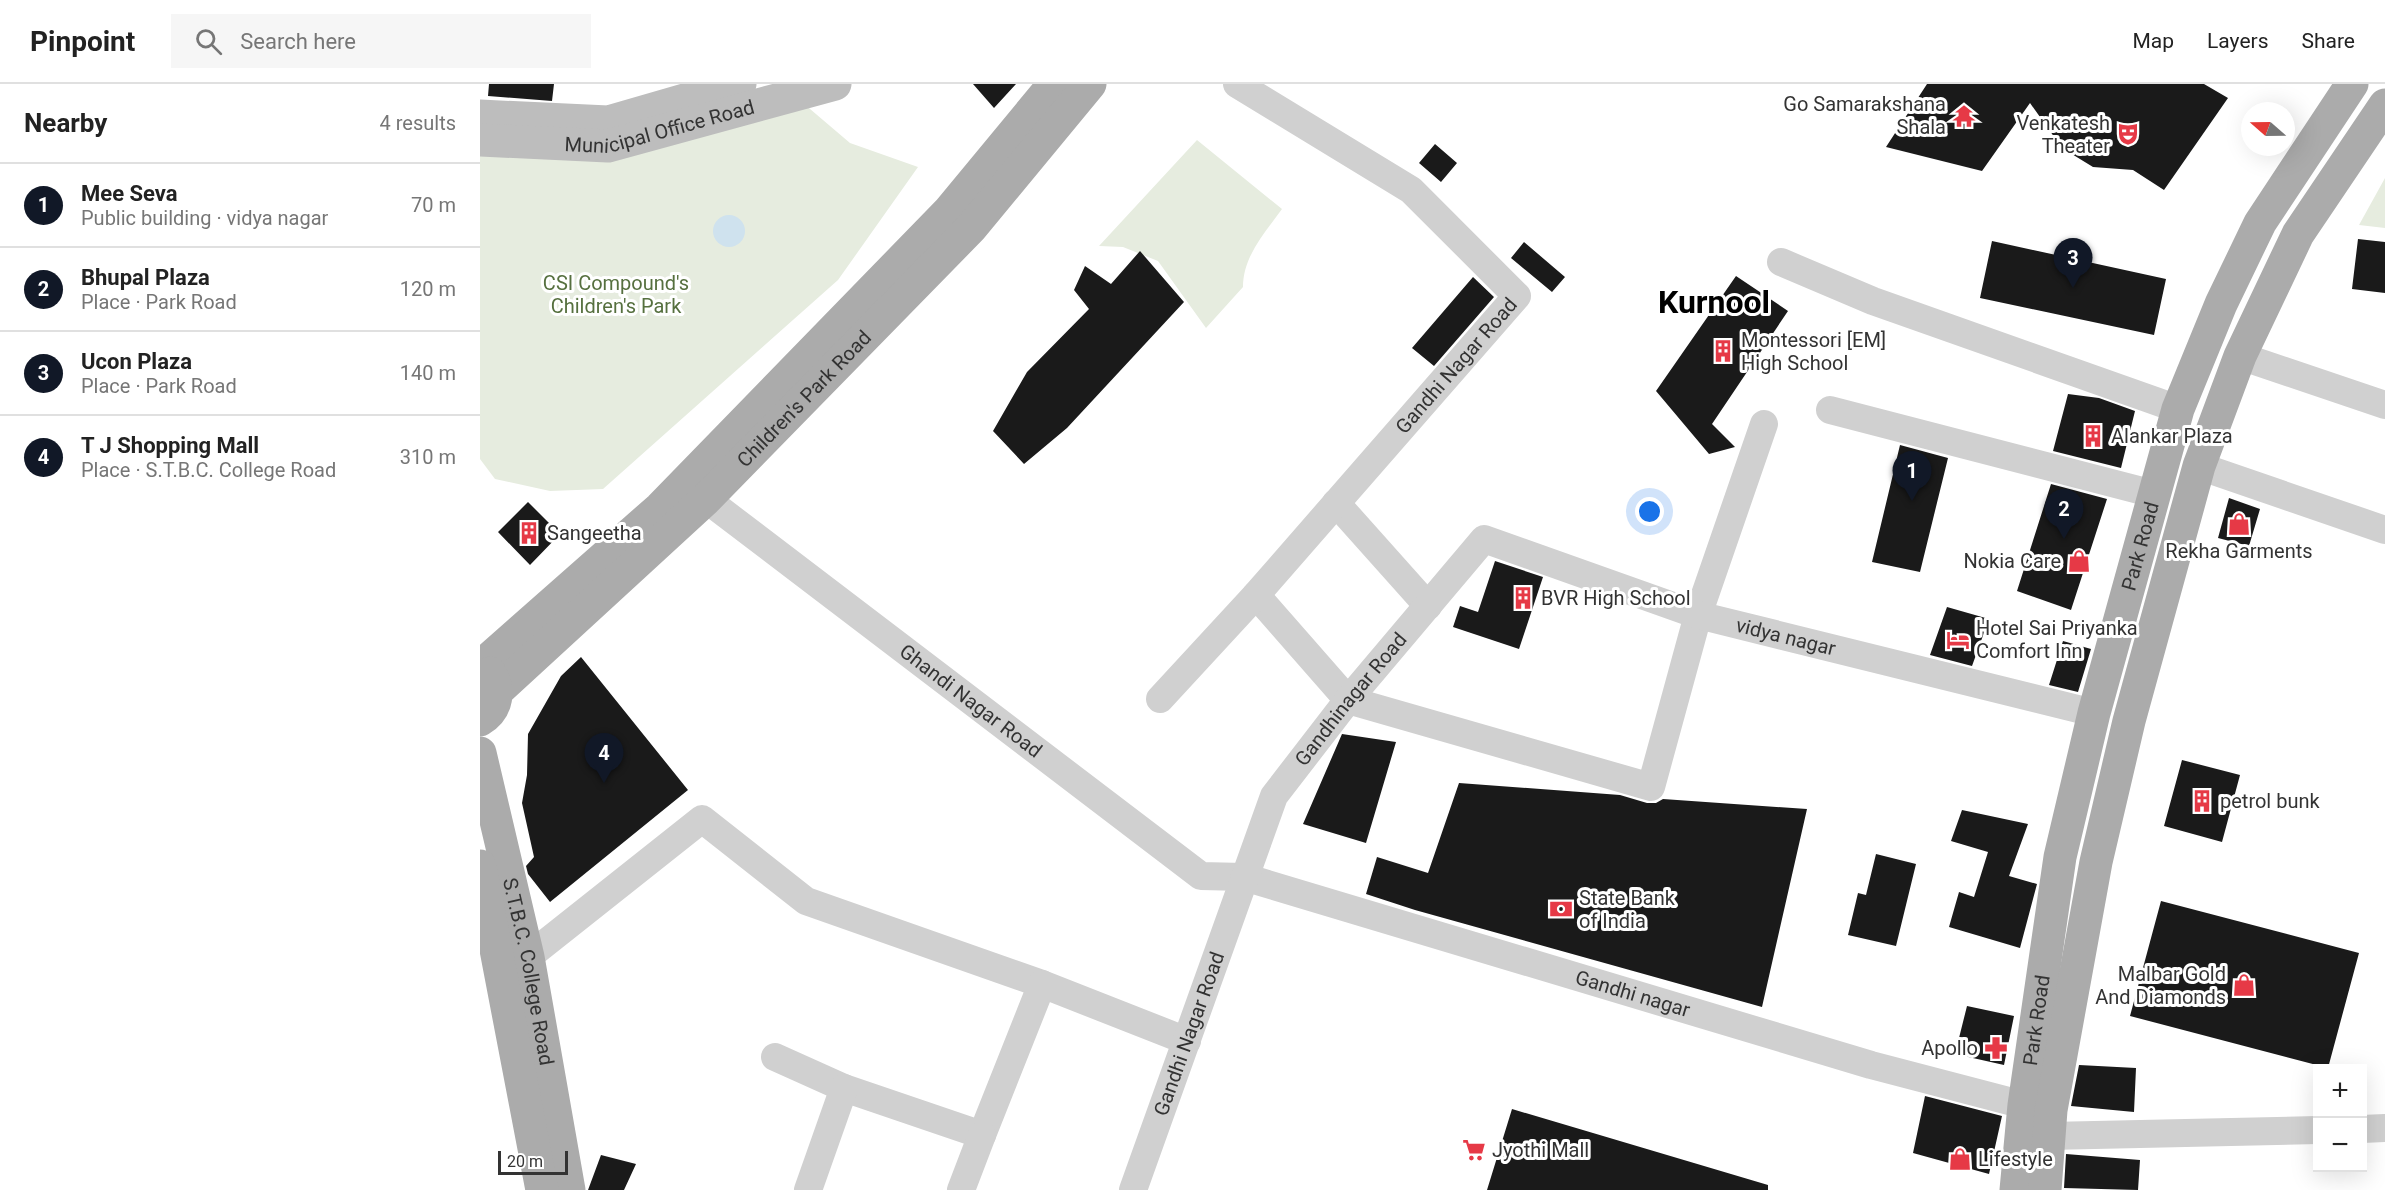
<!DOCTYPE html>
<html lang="en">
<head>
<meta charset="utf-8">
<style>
  :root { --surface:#fff; --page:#f6f6f6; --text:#222; --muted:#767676; --line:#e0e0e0; --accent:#111827 }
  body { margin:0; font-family:Roboto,sans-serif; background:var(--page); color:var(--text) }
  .controls { position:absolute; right:18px; bottom:18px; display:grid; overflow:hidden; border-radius:0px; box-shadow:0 6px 24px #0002 }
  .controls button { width:54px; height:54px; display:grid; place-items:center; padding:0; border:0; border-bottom:2px solid var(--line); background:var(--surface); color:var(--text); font:30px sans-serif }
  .compass { position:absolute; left:1761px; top:18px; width:54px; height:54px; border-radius:50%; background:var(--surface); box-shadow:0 6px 24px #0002; rotate:290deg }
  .scale { position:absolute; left:18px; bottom:15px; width:70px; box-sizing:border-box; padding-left:6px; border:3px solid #333; border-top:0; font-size:16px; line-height:21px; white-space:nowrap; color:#333; -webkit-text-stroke:4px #fff; paint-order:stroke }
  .you { position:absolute; left:1170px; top:428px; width:21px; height:21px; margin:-15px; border:4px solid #fff; border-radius:50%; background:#1a73e8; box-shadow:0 0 0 9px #1a73e833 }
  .badge { display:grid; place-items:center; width:39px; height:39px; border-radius:50%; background:var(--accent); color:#fff; font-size:20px; font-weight:700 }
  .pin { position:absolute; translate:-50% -50px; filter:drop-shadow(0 2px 3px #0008) }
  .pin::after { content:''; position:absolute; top:32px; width:21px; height:18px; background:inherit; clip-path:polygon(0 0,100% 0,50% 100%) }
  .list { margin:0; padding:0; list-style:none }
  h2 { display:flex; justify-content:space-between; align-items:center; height:78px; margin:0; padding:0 24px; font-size:26px }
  h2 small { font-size:20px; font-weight:400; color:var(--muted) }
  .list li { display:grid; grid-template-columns:39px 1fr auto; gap:18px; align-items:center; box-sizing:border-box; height:84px; padding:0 24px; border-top:2px solid var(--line) }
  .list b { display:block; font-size:22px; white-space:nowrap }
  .list p { margin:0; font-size:20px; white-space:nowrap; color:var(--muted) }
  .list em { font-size:20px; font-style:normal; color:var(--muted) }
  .icon { flex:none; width:33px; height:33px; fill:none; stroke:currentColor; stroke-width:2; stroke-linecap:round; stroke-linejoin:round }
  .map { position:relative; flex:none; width:1905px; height:1106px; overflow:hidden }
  header { display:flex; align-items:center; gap:36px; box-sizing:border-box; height:84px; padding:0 30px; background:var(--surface); border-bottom:2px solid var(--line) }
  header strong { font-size:28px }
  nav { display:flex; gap:33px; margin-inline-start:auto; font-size:21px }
  .search { width:420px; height:54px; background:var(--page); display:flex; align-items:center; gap:15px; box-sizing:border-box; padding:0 21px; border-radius:0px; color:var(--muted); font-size:22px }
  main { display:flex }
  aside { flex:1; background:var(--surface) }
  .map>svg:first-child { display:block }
  .green { fill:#e6ecdf }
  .water { fill:#cfe2ee }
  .building { fill:#1a1a1a }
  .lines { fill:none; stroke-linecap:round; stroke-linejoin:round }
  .minor { stroke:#d0d0d0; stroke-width:28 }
  .secondary { stroke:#bdbdbd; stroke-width:33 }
  .primary { stroke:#ababab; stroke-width:33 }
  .labels { text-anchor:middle; stroke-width:6; stroke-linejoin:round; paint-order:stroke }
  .poi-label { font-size:20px; fill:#333; stroke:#fff; text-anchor:start }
  .street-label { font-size:20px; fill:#333; stroke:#fff }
  .park-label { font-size:20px; fill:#56703f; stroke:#fff }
  .town-label { font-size:32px; font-weight:bold; fill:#000; stroke:#fff }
</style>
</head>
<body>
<header>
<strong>Pinpoint</strong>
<div class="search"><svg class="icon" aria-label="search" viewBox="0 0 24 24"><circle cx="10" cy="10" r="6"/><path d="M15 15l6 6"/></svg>Search here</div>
<nav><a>Map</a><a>Layers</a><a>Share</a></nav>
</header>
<main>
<aside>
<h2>Nearby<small>4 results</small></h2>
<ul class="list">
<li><span class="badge">1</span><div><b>Mee Seva</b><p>Public building · vidya nagar</p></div><em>70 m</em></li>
<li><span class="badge">2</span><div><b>Bhupal Plaza</b><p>Place · Park Road</p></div><em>120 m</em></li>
<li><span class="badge">3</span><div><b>Ucon Plaza</b><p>Place · Park Road</p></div><em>140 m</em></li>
<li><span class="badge">4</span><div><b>T J Shopping Mall</b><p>Place · S.T.B.C. College Road</p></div><em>310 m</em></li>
</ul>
</aside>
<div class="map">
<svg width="1905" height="1106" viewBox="0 0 1905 1106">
  <rect width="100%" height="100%" fill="#fff"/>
  <!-- green -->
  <path class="green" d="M323,19L370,59L438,83L358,196L123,405L70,407L15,395L0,375V71Z
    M717,56L802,125C785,149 763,172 763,203L726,244L678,177L643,163L619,162Z
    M1905,94V144L1879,141Z"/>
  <!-- water -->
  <path class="water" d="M233 147a16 16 0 1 1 32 0a16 16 0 1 1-32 0Z"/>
  <!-- building -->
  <path class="building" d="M9,0H74L72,17L8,12Z
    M493,0H536L514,24Z
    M1447,0H1724L1748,14L1684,106L1653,86L1613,83L1582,64L1550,19L1502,87L1406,63Z
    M955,60L977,79L961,98L939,79Z
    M1878,155L1905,158V209L1872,205Z
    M1512,157L1686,195L1674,251L1500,214Z
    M1044,158L1085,193L1072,208L1031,174Z
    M660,167L704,218L587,344L544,380L513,347L547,288L609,225L594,206L605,182L631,200Z
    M1256,192L1308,227L1232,340L1255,363L1229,370L1176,307Z
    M993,193L1014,213L954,282L932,264Z
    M1588,310L1619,314L1655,327L1641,384L1573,367Z
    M1420,361L1468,374L1440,488L1392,478Z
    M1571,400L1627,415L1591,526L1537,507Z
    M1749,414L1780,425L1769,462L1738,454Z
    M48,418L80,450L50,481L18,448Z
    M1015,477L1063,493L1039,565L973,543L980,522L998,528Z
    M1467,523L1509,535L1492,582L1450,571Z
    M1583,557L1611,565L1598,608L1569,601Z
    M101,573L208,706L70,818L48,790L46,782L54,773L42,719L47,691L48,650L81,592Z
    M862,650L916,658L886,759L823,740Z
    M1702,676L1760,691L1742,758L1684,742Z
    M979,699L1140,711L1167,719H1176L1183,715L1327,725L1282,923L935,826L886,810L897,773L948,789Z
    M1482,726L1548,740L1529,792L1557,800L1540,864L1469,843L1479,808L1494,813L1508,768L1471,757Z
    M1396,770L1436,780L1416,862L1368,851L1378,809L1386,811Z
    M1681,817L1879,869L1848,984L1650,932Z
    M1487,922L1534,932L1524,981L1475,970Z
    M1599,981L1656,984L1654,1028L1591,1022Z
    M1445,1012L1522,1032L1509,1090L1433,1069Z
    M1032,1025L1288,1101V1106H1007Z
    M1586,1070L1660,1076L1658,1106L1584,1104Z
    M121,1071L156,1080L144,1106H108Z"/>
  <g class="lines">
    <!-- minor -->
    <g class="minor">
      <path d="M1301,178L1393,217L1698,325"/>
      <path d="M1760,272L1905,321"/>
      <path d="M1350,326L1674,410"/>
      <path d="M1719,382L1905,446"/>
      <path id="s1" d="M226,415L721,792L764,793L1391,981L1544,1021"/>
      <path d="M856,419L948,522"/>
      <path d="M776,511L868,616L1171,703L1218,531L1284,340"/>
      <path id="s2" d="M680,615L776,511L1037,212L931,106L757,0"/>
      <path d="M48,873L222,735L326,817L562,900"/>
      <path d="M295,973L364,1004L502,1051L562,900L707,957"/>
      <path d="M1882,1045L1905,1044"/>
      <path d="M1569,1052L1838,1046"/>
      <path d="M328,1106L364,1004"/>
      <path d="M481,1106L502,1051"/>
      <path id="s3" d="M653,1106L794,712L868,616L1004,455L1218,531L1614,629"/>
    </g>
    <!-- secondary -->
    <g class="secondary">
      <path d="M0,32L128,38L260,0"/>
      <path id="s4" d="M0,56L128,62L355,0"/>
    </g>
    <!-- primary -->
    <g class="primary">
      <path d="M2,581L180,424L469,127L574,0"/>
      <path id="s5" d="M17,607L226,415L491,144L610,0"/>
      <path d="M0,636C18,625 20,606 10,589"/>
      <path id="s6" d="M0,669L48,873L89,1106"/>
      <path d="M0,782L62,1106"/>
      <path id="s7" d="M1536,1106L1544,1021L1580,773L1614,629L1698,325L1741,220L1780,139L1872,0"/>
      <path d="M1565,1106L1571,1026L1616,778L1649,637L1719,382L1760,272L1818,150L1905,21"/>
    </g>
  </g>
  <!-- icons -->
  <defs>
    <g id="temple-bare" transform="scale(1.8)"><path d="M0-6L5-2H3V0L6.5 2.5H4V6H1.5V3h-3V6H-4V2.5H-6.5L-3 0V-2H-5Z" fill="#e63946" stroke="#fff" stroke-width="2.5" paint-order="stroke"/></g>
    <g id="theatre-bare" transform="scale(1.8)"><path d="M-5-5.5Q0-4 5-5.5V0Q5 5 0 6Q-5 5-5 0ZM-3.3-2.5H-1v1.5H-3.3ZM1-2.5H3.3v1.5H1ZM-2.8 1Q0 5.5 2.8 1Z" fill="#e63946" stroke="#fff" stroke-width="2.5" paint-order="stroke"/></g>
    <g id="building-bare" transform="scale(1.8)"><path d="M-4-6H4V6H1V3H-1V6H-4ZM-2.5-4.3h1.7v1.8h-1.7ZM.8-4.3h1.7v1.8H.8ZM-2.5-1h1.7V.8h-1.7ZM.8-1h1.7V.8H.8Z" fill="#e63946" stroke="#fff" stroke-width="2.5" paint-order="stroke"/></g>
    <g id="shop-bare" transform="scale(1.8)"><path d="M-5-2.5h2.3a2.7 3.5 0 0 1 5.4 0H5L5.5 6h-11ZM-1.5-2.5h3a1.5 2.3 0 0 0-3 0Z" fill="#e63946" stroke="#fff" stroke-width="2.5" paint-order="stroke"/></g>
    <g id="hotel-bare" transform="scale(1.8)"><path d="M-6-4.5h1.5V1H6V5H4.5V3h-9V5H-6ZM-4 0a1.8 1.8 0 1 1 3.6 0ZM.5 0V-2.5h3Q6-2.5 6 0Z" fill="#e63946" stroke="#fff" stroke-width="2.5" paint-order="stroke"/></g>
    <g id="bank-bare" transform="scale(1.8)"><path d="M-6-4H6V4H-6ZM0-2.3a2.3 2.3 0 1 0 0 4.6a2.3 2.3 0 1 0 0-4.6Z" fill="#e63946" stroke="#fff" stroke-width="2.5" paint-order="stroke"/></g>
    <g id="pharmacy-bare" transform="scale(1.8)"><path d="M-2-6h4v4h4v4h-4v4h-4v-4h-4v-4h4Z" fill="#e63946" stroke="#fff" stroke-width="2.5" paint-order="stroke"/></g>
    <g id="supermarket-bare" transform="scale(1.8)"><path d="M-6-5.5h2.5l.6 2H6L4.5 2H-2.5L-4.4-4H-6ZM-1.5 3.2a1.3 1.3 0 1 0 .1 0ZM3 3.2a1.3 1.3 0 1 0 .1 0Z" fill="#e63946" stroke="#fff" stroke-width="2.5" paint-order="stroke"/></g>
  </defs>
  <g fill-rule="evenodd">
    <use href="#temple-bare" x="1484" y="32"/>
    <use href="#theatre-bare" x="1648" y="50"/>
    <use href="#building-bare" x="1243" y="267"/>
    <use href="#building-bare" x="1613" y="352"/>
    <use href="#shop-bare" x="1759" y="440"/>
    <use href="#building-bare" x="49" y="449"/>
    <use href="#shop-bare" x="1599" y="477"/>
    <use href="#building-bare" x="1043" y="514"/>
    <use href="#hotel-bare" x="1478" y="556"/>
    <use href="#building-bare" x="1722" y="717"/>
    <use href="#bank-bare" x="1081" y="825"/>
    <use href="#shop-bare" x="1764" y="901"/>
    <use href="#pharmacy-bare" x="1516" y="964"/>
    <use href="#supermarket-bare" x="994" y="1066"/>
    <use href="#shop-bare" x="1480" y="1075"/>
  </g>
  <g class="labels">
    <!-- poi labels -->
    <g class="poi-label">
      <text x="1466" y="27" text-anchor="end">Go Samarakshana<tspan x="1466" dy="23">Shala</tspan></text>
      <text x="1630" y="46" text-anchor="end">Venkatesh<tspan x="1630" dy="23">Theater</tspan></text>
      <text x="1261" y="263">Montessori [EM]<tspan x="1261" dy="23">High School</tspan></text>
      <text x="1631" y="359">Alankar Plaza</text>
      <text x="67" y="456">Sangeetha</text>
      <text x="1759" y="474" text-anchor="middle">Rekha Garments</text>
      <text x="1581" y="484" text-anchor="end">Nokia Care</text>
      <text x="1061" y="521">BVR High School</text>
      <text x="1496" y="551">Hotel Sai Priyanka<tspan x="1496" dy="23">Comfort Inn</tspan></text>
      <text x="1740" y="724">petrol bunk</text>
      <text x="1099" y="821">State Bank<tspan x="1099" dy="23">of India</tspan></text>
      <text x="1746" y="897" text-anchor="end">Malbar Gold<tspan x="1746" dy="23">And Diamonds</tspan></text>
      <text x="1498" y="971" text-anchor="end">Apollo</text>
      <text x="1012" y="1073">Jyothi Mall</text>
      <text x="1498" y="1082">Lifestyle</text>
    </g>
    <!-- street labels -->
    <g class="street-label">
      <text dy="7" stroke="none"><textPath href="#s4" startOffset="182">Municipal Office Road</textPath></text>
      <text dy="7" stroke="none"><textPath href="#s2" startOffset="446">Gandhi Nagar Road</textPath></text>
      <text dy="7" stroke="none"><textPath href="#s5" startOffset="424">Children's Park Road</textPath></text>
      <text dy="7" stroke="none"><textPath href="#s7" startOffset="657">Park Road</textPath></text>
      <text dy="7" stroke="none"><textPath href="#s3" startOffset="1068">vidya nagar</textPath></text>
      <text dy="7" stroke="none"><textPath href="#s3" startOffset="542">Gandhinagar Road</textPath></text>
      <text dy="7" stroke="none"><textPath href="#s1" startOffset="333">Ghandi Nagar Road</textPath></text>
      <text dy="7" stroke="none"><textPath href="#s6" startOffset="224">S.T.B.C. College Road</textPath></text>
      <text dy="7" stroke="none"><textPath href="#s1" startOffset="1071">Gandhi nagar</textPath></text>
      <text dy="7" stroke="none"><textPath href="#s7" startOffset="171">Park Road</textPath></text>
      <text dy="7" stroke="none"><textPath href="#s3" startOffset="166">Gandhi Nagar Road</textPath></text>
    </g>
    <!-- park labels -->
    <g class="park-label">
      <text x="136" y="206">CSI Compound's<tspan x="136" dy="23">Children's Park</tspan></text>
    </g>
    <!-- town labels -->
    <g class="town-label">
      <text x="1234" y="229">Kurnool</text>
    </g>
  </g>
</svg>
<div class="controls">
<button>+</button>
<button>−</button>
</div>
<svg class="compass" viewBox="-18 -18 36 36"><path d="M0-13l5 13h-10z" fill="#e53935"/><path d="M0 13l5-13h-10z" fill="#767676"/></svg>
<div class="scale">20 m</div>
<div class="you"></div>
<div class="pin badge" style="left:1432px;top:417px">1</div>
<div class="pin badge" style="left:1584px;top:455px">2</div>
<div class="pin badge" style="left:1593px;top:204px">3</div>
<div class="pin badge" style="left:124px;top:699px">4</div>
</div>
</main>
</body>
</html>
